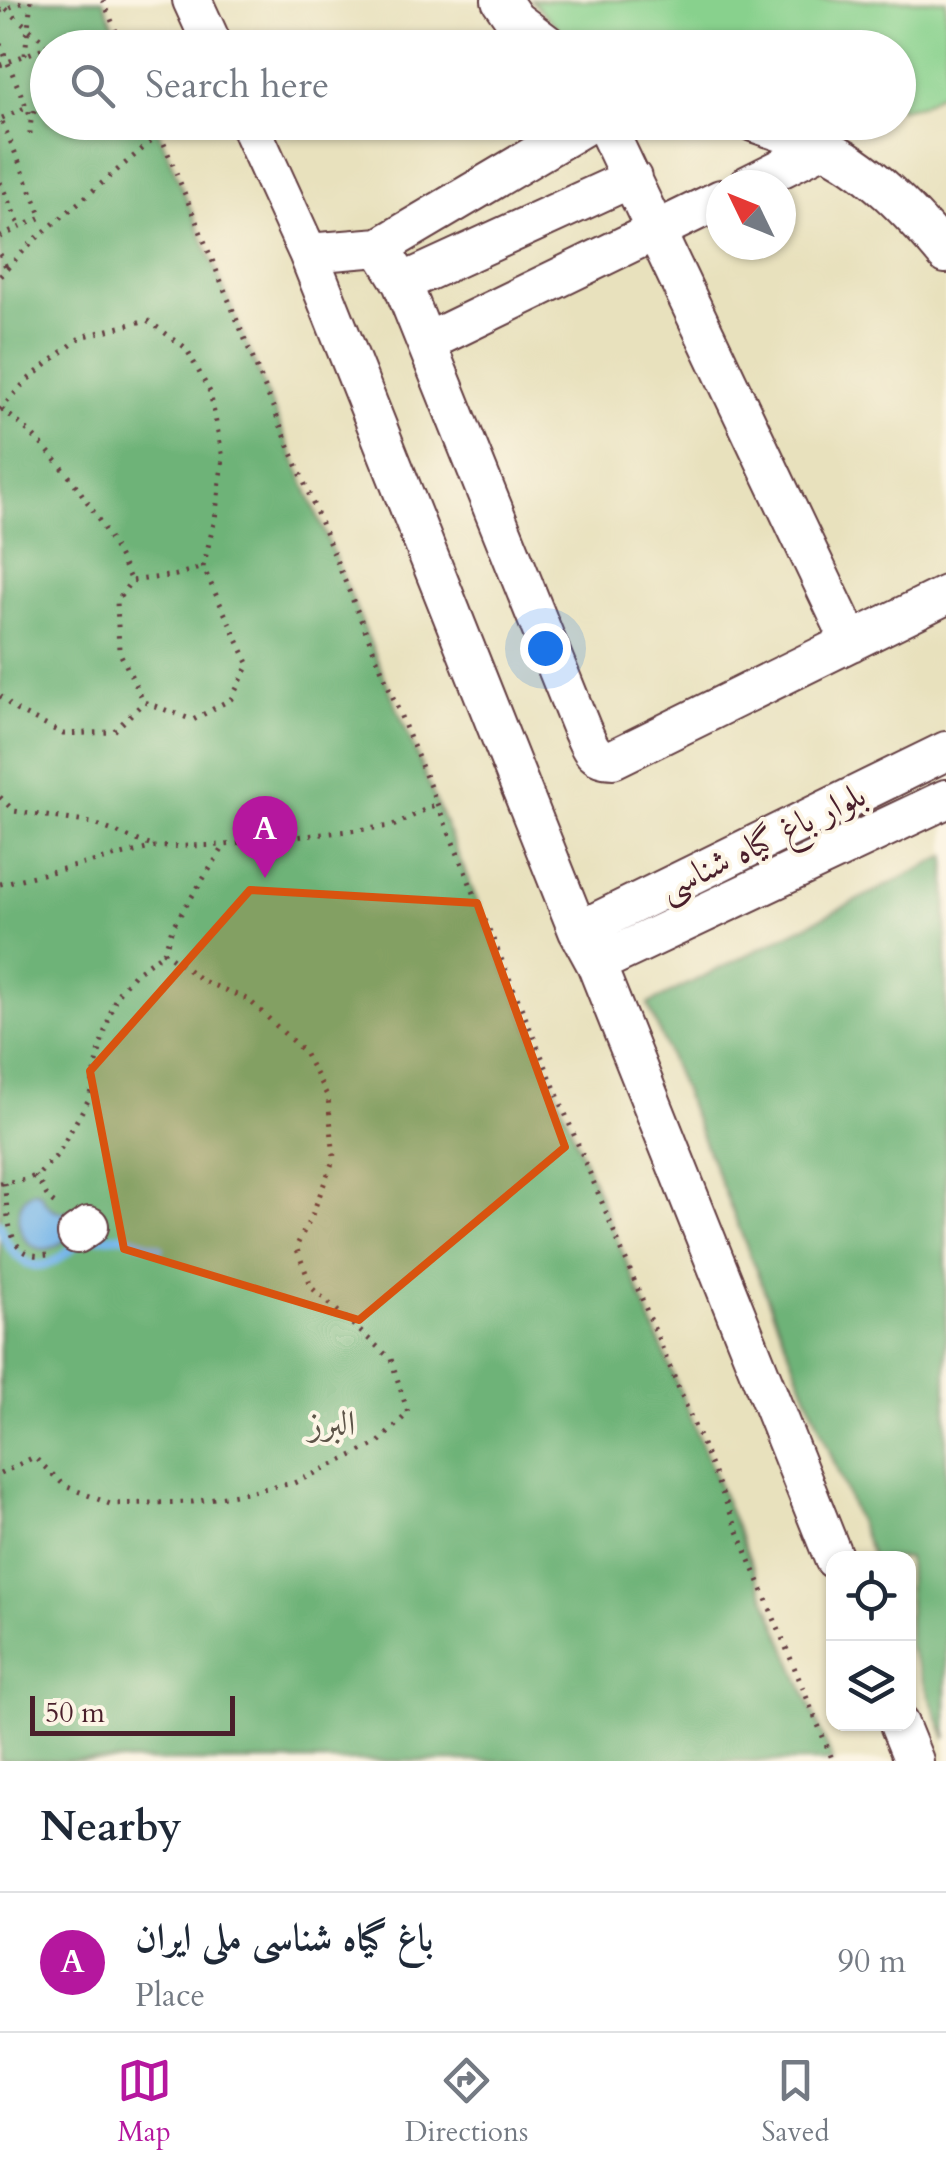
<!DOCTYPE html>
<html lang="en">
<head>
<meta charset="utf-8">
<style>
  :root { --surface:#fff; --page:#f6f6f7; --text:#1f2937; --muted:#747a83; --line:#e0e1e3; --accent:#b5179e }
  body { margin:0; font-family:Cardo,Amiri,serif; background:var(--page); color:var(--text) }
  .controls { position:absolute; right:30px; bottom:30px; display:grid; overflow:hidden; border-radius:20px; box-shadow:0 2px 8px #0004 }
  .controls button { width:90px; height:90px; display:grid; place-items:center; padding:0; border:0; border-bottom:2px solid var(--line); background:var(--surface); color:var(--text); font:50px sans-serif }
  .compass { position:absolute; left:706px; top:170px; width:90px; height:90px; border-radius:50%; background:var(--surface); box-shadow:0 2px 8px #0004; rotate:313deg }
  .scale { position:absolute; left:30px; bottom:25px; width:205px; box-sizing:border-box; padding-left:10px; border:5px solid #4a1f2b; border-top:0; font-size:28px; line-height:35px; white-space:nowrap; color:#4a1f2b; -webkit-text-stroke:8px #fcf5e5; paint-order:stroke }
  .you { position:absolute; left:545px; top:648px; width:35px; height:35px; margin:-25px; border:8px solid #fff; border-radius:50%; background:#1a73e8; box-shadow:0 0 0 15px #1a73e833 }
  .badge { display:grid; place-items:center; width:65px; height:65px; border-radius:50%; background:var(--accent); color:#fff; font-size:32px; font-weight:700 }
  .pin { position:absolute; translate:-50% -82px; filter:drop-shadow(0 2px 5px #0008) }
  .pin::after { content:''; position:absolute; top:52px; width:35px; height:30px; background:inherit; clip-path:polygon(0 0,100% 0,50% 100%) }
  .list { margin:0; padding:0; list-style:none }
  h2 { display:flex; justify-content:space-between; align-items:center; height:130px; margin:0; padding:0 40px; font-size:42px }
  h2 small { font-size:32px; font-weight:400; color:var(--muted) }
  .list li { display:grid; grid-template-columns:65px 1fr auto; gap:30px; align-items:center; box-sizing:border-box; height:140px; padding:0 40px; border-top:2px solid var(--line) }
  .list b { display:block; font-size:38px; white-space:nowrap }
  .list p { margin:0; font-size:32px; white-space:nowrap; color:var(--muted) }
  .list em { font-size:32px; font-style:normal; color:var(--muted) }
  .icon { flex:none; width:55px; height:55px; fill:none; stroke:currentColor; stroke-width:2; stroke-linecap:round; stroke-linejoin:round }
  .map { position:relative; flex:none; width:946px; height:1761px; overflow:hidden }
  .search { position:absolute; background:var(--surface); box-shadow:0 2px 8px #0004; left:30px; right:30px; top:30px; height:110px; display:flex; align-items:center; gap:25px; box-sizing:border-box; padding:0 35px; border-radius:55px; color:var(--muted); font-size:38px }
  .sheet { height:270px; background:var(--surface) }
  nav { display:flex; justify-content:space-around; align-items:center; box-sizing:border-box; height:140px; border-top:2px solid var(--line); background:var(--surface); font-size:28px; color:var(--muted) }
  nav a { display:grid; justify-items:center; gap:5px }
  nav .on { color:var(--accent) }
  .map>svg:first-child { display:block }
  .green { fill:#88d18d; stroke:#69785c; stroke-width:2.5 }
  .forest { fill:#6eb378; stroke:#5c6952; stroke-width:2.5 }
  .water { fill:#75b5e9; stroke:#606a8a; stroke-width:2.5 }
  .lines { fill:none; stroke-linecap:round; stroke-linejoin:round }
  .stream { stroke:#75b5e9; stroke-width:9 }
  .minor-casing { stroke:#623c41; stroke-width:42 }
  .path { stroke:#623c41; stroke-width:5; stroke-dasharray:2.5 8; stroke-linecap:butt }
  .minor { stroke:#fff; stroke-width:38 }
  .marked { fill:#d8530f; fill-opacity:0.2; stroke:#d8530f; stroke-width:8; stroke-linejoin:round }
  .labels { text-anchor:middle; stroke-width:8; stroke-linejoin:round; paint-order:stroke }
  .street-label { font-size:35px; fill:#4a1f2b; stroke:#fcf5e5 }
  .park-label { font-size:35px; fill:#5d5448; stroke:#fcf5e5 }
</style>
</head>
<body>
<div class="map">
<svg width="946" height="1761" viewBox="0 0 946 1761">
  <rect width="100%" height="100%" fill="#fcf5e5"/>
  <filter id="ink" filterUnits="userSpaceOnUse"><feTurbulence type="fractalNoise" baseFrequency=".01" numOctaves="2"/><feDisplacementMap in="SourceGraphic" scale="20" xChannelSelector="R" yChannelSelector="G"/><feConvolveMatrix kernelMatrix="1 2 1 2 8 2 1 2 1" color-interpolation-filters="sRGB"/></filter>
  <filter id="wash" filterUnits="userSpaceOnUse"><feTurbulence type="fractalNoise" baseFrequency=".0048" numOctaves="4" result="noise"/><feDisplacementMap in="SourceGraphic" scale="40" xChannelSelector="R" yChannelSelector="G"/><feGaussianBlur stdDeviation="2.25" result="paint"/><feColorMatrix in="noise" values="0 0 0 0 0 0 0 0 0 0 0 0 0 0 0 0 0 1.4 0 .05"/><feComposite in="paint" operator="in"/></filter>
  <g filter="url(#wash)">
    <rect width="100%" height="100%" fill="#e8e1bd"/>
    <!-- green -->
    <path class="green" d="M531,0H946V90L920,105L899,109L898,48L577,47Z"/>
    <!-- forest -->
    <path class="forest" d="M0,0H103L123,47L48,48V122L155,123L833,1761H0Z
      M946,856V1738L909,1646L908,1558H873L648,1004Z"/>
    <!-- water -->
    <path class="water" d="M34,1191C49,1198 36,1190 46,1203C56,1215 73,1214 87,1209C80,1220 73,1234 63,1241C27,1271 0,1208 34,1191Z"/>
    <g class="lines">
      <!-- stream -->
      <path class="stream" d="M0,1224C5,1246 24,1274 51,1263C60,1259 70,1250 77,1244
        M95,1238L123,1236L160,1248"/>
    </g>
  </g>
  <g filter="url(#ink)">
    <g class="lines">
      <!-- minor casing -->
      <g class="minor-casing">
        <path id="minor" d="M192,0L214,48
          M501,0L515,20L552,48
          M248,122L308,253L578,931L596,964L834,1559
          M604,122L851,642
          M753,122C775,130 798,137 820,146C868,166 913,215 946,254
          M748,185L824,147
          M380,247L402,283L582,730C590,747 592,759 613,759L946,595
          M308,253L380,247L591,122
          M402,283L632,178
          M427,342L721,199
          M578,931L946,751
          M596,964L946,799
          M77,1234L89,1226
          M899,1724L914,1761"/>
      </g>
      <!-- path -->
      <path class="path" d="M103,0L123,48
        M6,9L52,48
        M0,11L29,0
        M0,44L31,118
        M25,55L31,0
        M0,65L49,46
        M2,118L27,107
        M30,134C30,116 34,107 48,96
        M160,134L833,1761
        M0,182L20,227
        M0,237L42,217L1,119
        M0,254L7,269
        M0,276L32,242L160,134L155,122
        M2,409C14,419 27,429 38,441C78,480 107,531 131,581
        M0,410L26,381L81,337L147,320L186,348L210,392L223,458L215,519L203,567L249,665L231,699L193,720L144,702L119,651L117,601L131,581L176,575L203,567
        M0,696L16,710L63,734L113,732L144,702
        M0,797L14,811L92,823L152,846
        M0,884L155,847L225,845
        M34,1176C44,1186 46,1202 60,1206
        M0,1183L27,1180L40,1173L57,1155L89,1099L102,1040L116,996L134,974L163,953
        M4,1183C9,1213 4,1265 52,1254
        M0,1474L34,1457L65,1486L110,1504L193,1502L294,1483L377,1444L408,1413L391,1359L312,1288L296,1247L312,1215L334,1158L328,1097L303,1051L249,1000L203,981L164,952L173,926L225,845L393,826L436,804"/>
      <!-- minor -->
      <use href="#minor" class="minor"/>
    </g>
  </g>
  <!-- marked area -->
  <path class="marked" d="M250,890L477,903L565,1147L359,1320L124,1249L90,1071Z"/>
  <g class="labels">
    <!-- street labels -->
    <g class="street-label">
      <text transform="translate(762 841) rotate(-26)" y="12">بلوار باغ گیاه شناسی</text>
    </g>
    <!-- park labels -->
    <g class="park-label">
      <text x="332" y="1435">البرز</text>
    </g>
  </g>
</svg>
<div class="controls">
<button><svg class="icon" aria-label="locate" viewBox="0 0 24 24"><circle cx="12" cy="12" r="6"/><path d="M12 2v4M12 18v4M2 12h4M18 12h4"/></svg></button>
<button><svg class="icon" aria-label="layers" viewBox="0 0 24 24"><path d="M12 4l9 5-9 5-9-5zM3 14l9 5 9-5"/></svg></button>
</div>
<svg class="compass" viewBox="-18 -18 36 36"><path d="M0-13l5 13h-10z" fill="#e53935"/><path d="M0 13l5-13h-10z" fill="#747a83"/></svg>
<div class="scale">50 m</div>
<div class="you"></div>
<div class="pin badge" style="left:265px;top:878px">A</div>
<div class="search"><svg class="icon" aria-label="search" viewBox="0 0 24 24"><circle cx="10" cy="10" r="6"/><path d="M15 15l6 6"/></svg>Search here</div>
</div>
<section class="sheet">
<h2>Nearby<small></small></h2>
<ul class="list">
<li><span class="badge">A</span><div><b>باغ گیاه‌ شناسی ملی ایران</b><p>Place</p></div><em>90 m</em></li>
</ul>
</section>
<nav>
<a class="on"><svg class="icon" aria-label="map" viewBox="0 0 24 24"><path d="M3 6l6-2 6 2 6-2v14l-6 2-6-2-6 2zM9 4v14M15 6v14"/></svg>Map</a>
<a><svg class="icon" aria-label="directions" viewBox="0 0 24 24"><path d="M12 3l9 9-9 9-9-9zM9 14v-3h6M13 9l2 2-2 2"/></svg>Directions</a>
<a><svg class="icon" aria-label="saved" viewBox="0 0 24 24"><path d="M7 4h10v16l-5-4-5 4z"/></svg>Saved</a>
</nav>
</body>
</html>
